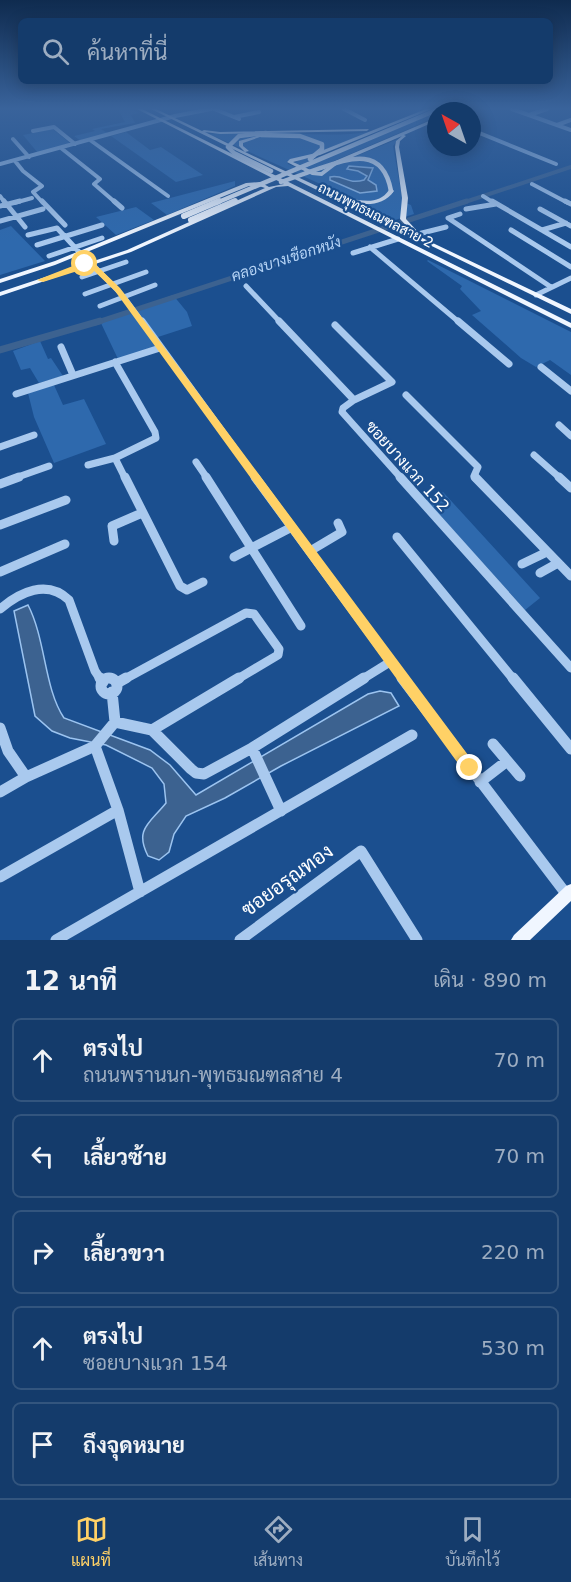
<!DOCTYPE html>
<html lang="th">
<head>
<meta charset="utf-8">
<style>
  :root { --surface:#143b6b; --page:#1d4271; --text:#f1f3f6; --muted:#9dadc1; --line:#33557e; --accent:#ffd166 }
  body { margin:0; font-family:"DejaVu Sans",Sarabun,sans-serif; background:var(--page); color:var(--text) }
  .compass { position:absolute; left:427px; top:102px; width:54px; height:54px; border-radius:50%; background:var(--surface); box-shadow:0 3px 15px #0003; rotate:320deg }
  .stop { position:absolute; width:18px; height:18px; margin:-14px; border:4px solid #ffd166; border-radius:50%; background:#fff }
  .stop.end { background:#ffd166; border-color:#fff; box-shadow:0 2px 6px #0008 }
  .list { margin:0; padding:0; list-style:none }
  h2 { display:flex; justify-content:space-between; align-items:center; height:78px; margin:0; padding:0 24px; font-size:26px }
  h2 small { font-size:20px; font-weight:400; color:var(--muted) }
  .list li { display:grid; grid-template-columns:39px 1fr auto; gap:18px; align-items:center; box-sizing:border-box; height:84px; margin:0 12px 12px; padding:0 12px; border:2px solid var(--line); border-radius:9px }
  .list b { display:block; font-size:22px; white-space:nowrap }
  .list p { margin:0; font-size:20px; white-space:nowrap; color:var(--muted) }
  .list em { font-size:20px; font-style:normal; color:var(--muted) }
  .icon { flex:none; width:33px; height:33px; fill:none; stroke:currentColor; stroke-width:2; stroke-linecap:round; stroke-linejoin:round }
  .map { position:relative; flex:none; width:571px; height:940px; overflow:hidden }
  .search { position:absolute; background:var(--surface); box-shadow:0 3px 15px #0003; left:18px; right:18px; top:18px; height:66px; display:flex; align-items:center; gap:15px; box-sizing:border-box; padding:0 21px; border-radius:9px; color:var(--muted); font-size:22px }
  .sheet { height:558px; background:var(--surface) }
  nav { display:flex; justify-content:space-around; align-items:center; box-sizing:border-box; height:84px; border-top:2px solid var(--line); background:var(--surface); font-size:16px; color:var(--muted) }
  nav a { display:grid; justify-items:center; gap:3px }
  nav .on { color:var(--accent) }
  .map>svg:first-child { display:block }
  .green { fill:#2e69ad }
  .water { fill:#3c6290; stroke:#9cc4f0; stroke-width:1.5 }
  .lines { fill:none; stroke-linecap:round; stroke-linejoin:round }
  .canal-far2 { stroke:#3c6290; stroke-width:4 }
  .canal-far1 { stroke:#3c6290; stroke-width:5 }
  .canal { stroke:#3c6290; stroke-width:7 }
  .minor-far4 { stroke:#a9c9ee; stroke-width:4 }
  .minor-far3 { stroke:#a9c9ee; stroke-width:5 }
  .minor-far2 { stroke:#a9c9ee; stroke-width:7 }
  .minor-far1 { stroke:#a9c9ee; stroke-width:9 }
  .minor { stroke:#a9c9ee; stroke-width:11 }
  .major { fill:#f0f6ff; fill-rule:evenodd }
  .major-bridge-far1 { stroke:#f0f6ff; stroke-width:4.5 }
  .major-bridge { stroke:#f0f6ff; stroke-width:6 }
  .route { fill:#ffd166 }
  .labels { text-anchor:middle; stroke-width:4.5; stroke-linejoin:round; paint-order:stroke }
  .far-street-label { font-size:14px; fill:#fff; stroke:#1b4f8f }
  .far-water-label { font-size:15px; font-style:italic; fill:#b5d3f5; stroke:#1b4f8f }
  .street-label { font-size:16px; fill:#fff; stroke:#1b4f8f }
  .near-street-label { font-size:20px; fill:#fff; stroke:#1b4f8f }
</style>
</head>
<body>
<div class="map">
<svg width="571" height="940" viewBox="0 0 571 940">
  <rect width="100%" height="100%" fill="#1b4f8f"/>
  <!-- green -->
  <path class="green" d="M118,109H131L139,113L131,115L135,123L101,129L109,134L81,141L74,136L95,131L92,129L125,122Z
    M435,109H455L436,111V117L327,164L317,172L398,139L393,146L403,202L411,205L414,214L392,221L336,191L209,134C260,126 316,140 369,132L320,153L287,161L288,164L311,174L294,163L301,159H314Z
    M53,129L71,144L38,153L23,135Z
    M126,132L150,150L161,147L203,175L176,182L111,136Z
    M235,181V186L167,215L151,203Z
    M136,207L154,220L116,235L96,217Z
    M11,226L45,261L0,275V230Z
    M428,260L571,332V375L550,360L536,367L521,358L472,315L481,311L460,289L462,286L427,261Z
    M173,295L187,312L192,326L158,337L162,347L118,359L100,321Z
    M40,341L48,359L51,358L63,376L39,383L30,368L21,370L13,351Z
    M54,385L63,405L84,399L106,444L54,463L34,417L28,393Z
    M443,492L540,598L525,610L426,500Z"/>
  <!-- water -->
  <path class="water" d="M349,166L373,168L368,180L376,185L377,191L360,193L330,180V177C344,174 347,185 364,180L367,176L358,171L347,169Z
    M28,605C46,640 44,688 64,718L150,750L170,765L196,795L368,694L380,691L391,693L399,706L281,766L225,798L186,816L174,834L169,852L159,860L148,856C134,829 150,823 166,803L164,784L152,768L106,745L70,738L52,731L35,716L14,611Z"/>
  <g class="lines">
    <!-- canal-far2 -->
    <path class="canal-far2" d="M462,203L571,167"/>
    <!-- canal-far1 -->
    <path class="canal-far1" d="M95,323L467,201"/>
    <!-- canal -->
    <path class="canal" d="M0,350L100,321"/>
    <!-- minor-far4 -->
    <path class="minor-far4" d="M214,109L239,119
      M344,109L365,120
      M512,109L571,130
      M529,115L547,109
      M234,117L259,112
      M557,125L571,120
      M472,130L556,164
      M33,131L54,127L75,144
      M13,139L29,157
      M90,140L168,196
      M61,148L100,179L94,184L116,203
      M15,161L23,171L42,186L33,192L43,203
      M0,164L175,116L211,109
      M532,184L568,203
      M0,196L5,203
      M483,196L494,203
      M14,203L32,198"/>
    <!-- minor-far3 -->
    <path class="minor-far3" d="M4,201L25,227
      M42,201L65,225
      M114,201L122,208
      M492,201L571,247
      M565,201L571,204
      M0,206L20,201
      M466,209L496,204
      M540,209L571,226
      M460,214L448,218L551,287
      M0,221L43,209
      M511,230L571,267
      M542,230L566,223
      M418,234L446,227
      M28,235L57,228L80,253
      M37,245L102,225
      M370,247L460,323
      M353,253L398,239
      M49,256L102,238
      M92,264L124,297L143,323
      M82,277L126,262
      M246,286L281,323
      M85,294L146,272
      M536,295L571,278
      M100,306L155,285"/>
    <!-- minor-far2 -->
    <path class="minor-far2" d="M142,321L256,478
      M279,321L354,400L343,408L342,412L401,478
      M458,321L509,364
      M335,325L392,382L354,400
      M61,347L73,375
      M541,367L571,391
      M16,394L160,348
      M406,395L478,467L474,476L475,478
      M559,425L571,436
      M0,447L34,435
      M534,455L560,478
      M115,458L125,478
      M196,462L207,478
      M88,465L115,458L156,438L155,432L115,362
      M15,478L49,466"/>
    <!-- minor-far1 -->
    <path class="minor-far1" d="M125,477L180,586L187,590L203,582
      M206,477L301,626
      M255,477L404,680
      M400,477L571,668
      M475,477L571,576
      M559,477L571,488
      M0,484L19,477
      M0,525L66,500
      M397,537L514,680
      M114,541L112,526L142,513
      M310,551L342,532L338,523
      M234,557L292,527
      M522,564L547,552
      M0,572L65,544
      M540,573L558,563
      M0,609C20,592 47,579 69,600L95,671L101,680
      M123,680L246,613L254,614L279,649L278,655L236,680
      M361,680L390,662"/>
    <!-- minor -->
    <path class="minor" d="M100,678L103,682
      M402,678L567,895
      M513,678L571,749
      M101 686a8 8 0 1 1 16 0a8 8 0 1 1-16 0Z
      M117,683L126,678
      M112,692L115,722
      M0,728L8,751L26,777L95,746
      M152,730L239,678
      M493,744L520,776
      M252,748L281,811
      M480,782L507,761
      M0,792L26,777
      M0,877L118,810
      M140,892L118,810L95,746L115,722L152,730L191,769L196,773L204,774L252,748L364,678
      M56,940L412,735
      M240,940L361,851L417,940"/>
    <!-- major -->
    <path class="major" d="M137,109H142L571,323V328L288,186L276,187L131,252L0,296V292L127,250L265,188L259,186H249L55,265L0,283V279L55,261L246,183L260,182L269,187L284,184Z
      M151,109H156L202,131L204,130L220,132L369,129L367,131L220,134L205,132L245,152L239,146V141L260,135V137L243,143V146L249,151L245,152L346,200L348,198C363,201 379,205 389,190H393L394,191C383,207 365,205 348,202L413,233L400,219L402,198L395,147L396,141L402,136L339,163L322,176L312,175L287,162L290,159L316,153L426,109H432L320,155L293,162L315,172H321L335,161L436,118V121L404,135L406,136L400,141L399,147L408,198L406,219L419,233L416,235L571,309V314Z
      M447,109H453L450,111H444Z
      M571,884V901L530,940H511L514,935L566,886Z"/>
    <!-- major-bridge-far1 -->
    <path class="major-bridge-far1" d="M266,133L239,136L228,147L234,153L271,171
      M261,135L300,136L322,144V149L310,159
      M306,173C341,162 382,140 391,191
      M281,182L312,171
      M216,203L439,109
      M231,203L235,201"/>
    <!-- major-bridge -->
    <path class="major-bridge" d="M184,216L219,201
      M191,220L235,201"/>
  </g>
  <!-- sky -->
  <linearGradient id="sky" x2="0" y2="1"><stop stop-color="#0f2b4f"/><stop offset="0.45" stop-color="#39639b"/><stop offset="1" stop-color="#39639b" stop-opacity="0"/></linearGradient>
  <rect width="571" height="241" fill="url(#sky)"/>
  <!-- route -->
  <path class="route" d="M83,262L94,263L120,288L474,763L477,768L474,773L470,775L465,773L115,291L90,267L43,282L37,280Z"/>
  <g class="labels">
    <!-- far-street labels -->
    <g class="far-street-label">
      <text transform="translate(376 215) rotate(27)" y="5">ถนนพุทธมณฑลสาย 2</text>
    </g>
    <!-- far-water labels -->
    <g class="far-water-label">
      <text transform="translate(286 259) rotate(-18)" y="5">คลองบางเชือกหนัง</text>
    </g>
    <!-- street labels -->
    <g class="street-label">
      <text transform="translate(408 466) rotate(48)" y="6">ซอยบางแวก 152</text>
    </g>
    <!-- near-street labels -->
    <g class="near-street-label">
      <text transform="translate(287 880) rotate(-36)" y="7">ซอยอรุณทอง</text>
    </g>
  </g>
</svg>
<svg class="compass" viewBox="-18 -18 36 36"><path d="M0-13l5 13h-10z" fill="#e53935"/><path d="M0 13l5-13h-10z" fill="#9dadc1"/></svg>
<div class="stop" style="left:85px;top:264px"></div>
<div class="stop end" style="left:470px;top:768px"></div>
<div class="search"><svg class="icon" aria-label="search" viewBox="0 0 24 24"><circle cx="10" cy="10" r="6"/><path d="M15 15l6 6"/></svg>ค้นหาที่นี่</div>
</div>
<section class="sheet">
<h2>12 นาที<small>เดิน · 890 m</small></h2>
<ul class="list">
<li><svg class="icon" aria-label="ahead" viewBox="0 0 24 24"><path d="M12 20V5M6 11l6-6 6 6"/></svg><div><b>ตรงไป</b><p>ถนนพรานนก-พุทธมณฑลสาย 4</p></div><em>70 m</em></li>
<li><svg class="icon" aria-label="left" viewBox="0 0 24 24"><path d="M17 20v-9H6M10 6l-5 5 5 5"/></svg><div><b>เลี้ยวซ้าย</b></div><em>70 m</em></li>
<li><svg class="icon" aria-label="right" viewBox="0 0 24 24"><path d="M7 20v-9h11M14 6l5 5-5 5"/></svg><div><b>เลี้ยวขวา</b></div><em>220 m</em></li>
<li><svg class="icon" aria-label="ahead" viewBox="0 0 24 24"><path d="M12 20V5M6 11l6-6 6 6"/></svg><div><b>ตรงไป</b><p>ซอยบางแวก 154</p></div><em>530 m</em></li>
<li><svg class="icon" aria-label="arrive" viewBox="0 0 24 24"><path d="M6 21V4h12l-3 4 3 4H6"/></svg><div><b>ถึงจุดหมาย</b></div></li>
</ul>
</section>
<nav>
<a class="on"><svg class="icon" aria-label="map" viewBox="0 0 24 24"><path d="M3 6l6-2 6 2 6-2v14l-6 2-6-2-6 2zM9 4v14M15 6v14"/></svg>แผนที่</a>
<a><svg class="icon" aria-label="directions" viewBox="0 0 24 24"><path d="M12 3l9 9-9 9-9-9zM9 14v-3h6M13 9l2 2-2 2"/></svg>เส้นทาง</a>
<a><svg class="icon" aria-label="saved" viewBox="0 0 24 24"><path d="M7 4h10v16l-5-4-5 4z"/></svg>บันทึกไว้</a>
</nav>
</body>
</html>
